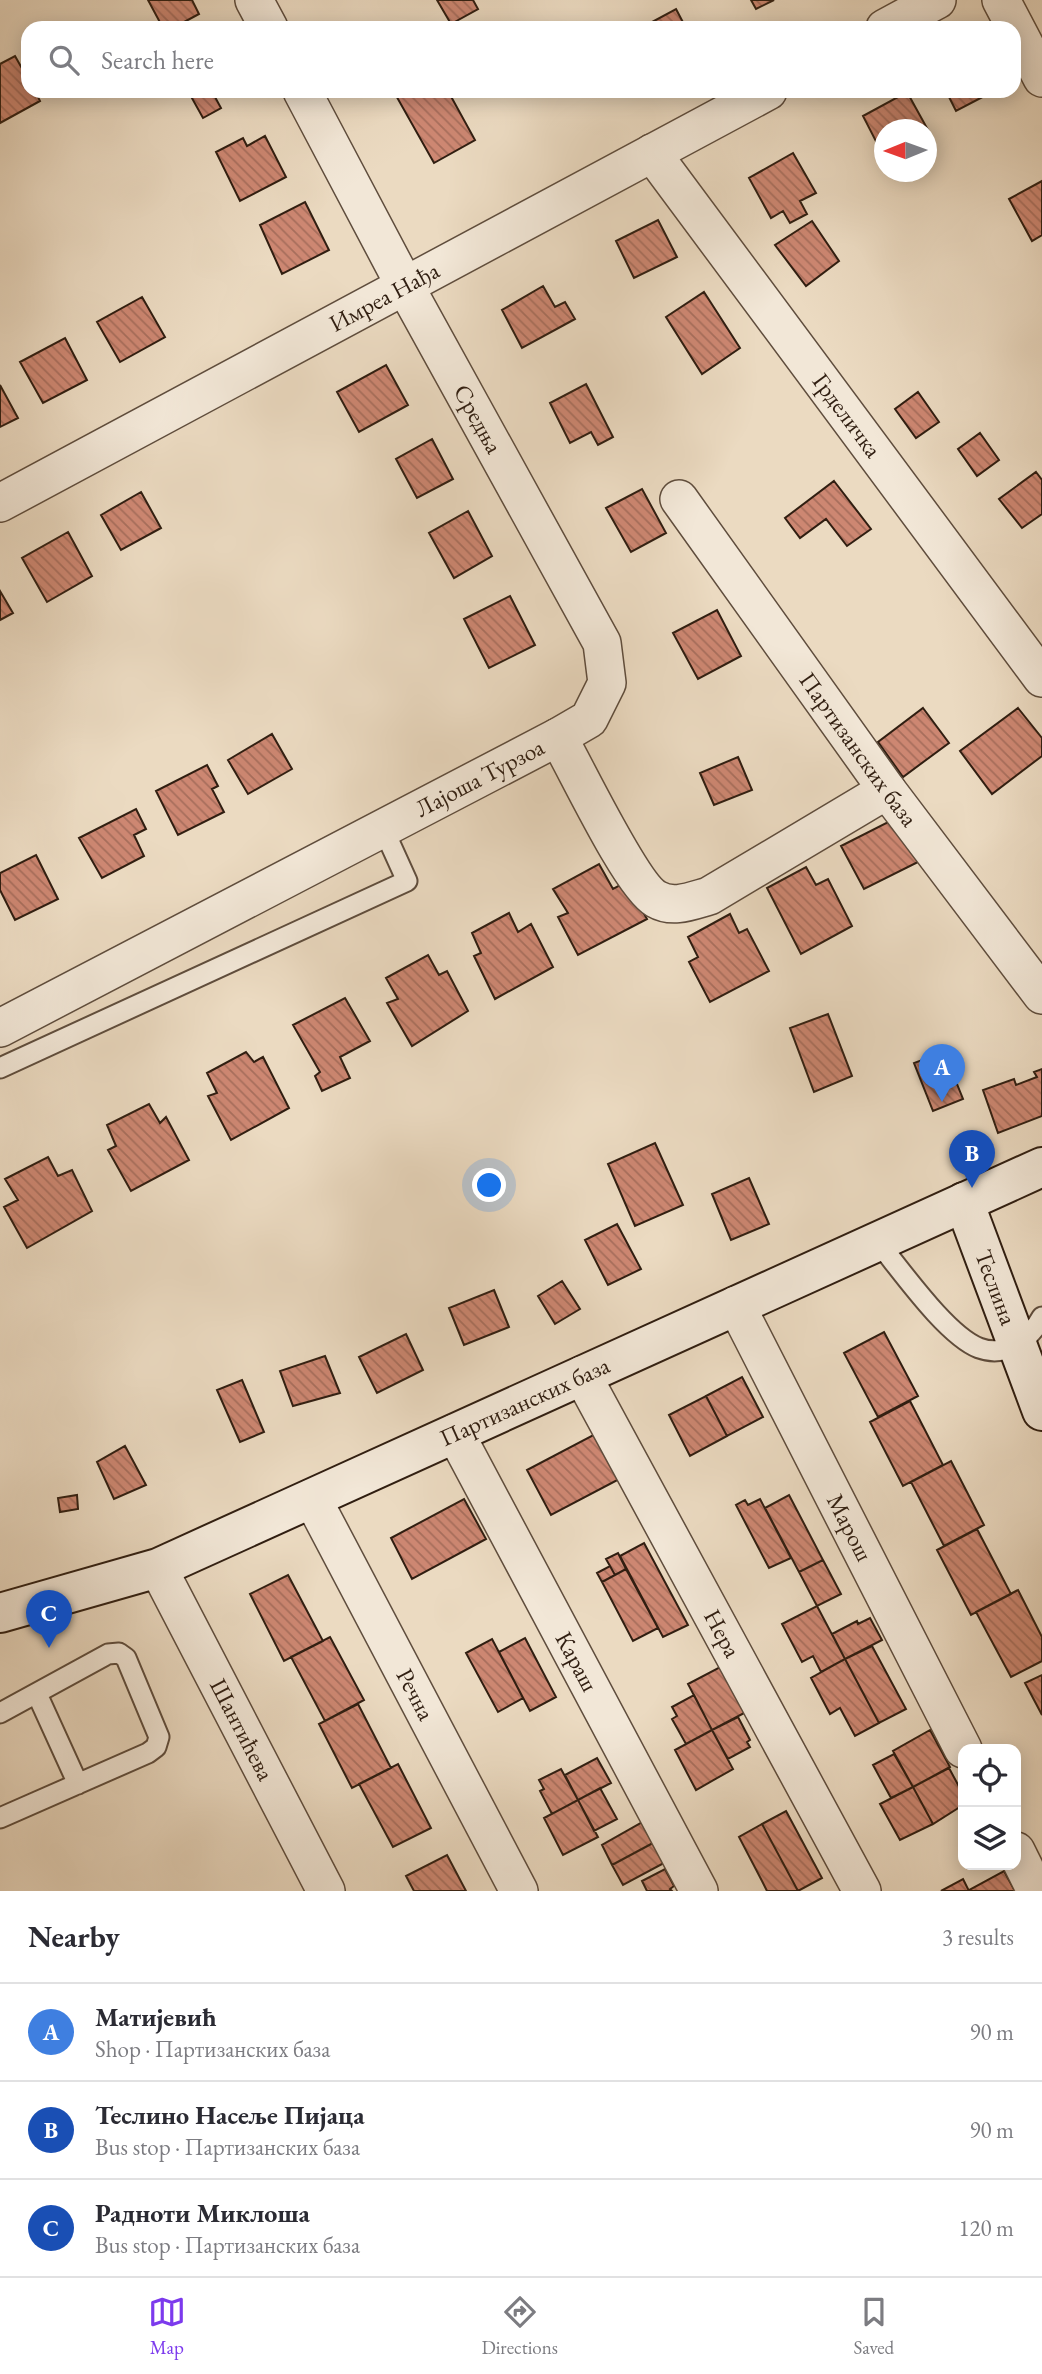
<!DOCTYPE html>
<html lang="en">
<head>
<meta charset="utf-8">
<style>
  :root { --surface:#fff; --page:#f7f7f7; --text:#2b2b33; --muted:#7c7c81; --line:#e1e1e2; --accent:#7c3aed }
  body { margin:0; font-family:"EB Garamond",serif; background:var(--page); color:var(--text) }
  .controls { position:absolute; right:21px; bottom:21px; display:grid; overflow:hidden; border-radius:14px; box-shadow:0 4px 18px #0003 }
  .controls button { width:63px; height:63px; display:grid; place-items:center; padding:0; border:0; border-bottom:2px solid var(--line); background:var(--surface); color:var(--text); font:35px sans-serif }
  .compass { position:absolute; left:874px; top:119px; width:63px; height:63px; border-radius:50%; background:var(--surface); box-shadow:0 4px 18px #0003; rotate:269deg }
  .you { position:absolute; left:490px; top:1186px; width:24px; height:24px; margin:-18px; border:5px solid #fff; border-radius:50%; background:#1a73e8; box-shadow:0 0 0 10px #1a73e833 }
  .badge { display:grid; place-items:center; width:46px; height:46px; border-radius:50%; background:var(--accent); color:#fff; font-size:23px; font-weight:700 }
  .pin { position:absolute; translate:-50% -58px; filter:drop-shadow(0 2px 4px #0008) }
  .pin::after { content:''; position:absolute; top:37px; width:24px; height:21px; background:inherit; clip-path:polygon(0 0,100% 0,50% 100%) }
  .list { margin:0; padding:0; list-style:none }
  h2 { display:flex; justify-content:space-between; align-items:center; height:91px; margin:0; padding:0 28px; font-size:30px }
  h2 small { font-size:23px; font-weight:400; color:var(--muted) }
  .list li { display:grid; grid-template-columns:46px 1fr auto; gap:21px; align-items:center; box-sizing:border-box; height:98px; padding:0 28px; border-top:2px solid var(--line) }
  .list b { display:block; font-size:26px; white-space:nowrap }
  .list p { margin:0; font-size:23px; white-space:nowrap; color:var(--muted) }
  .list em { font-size:23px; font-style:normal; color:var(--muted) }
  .icon { flex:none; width:38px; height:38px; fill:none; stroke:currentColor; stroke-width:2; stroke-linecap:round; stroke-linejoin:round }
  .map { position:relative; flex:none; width:1042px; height:1891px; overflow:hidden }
  .search { position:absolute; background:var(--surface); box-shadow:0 4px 18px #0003; left:21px; right:21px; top:21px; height:77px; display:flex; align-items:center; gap:18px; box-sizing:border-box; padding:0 24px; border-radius:21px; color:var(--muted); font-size:26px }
  .sheet { height:385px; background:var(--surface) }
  nav { display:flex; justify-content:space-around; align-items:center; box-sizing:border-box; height:98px; border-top:2px solid var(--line); background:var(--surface); font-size:19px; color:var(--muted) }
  nav a { display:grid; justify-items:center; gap:4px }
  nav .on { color:var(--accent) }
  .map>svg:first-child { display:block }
  .building { fill:url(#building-back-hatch); stroke:#301e11; stroke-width:2 }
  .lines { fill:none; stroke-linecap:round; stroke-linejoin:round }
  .lane-casing { stroke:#5f4d3d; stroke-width:23 }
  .street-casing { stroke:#5f4d3d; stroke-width:40 }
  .secondary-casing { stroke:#301e11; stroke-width:42 }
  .lane { stroke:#f2e7d7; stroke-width:19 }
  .street { stroke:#f2e7d7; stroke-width:37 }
  .secondary { stroke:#f2e7d7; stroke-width:38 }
  .labels { text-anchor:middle; stroke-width:5; stroke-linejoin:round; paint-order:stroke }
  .street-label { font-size:24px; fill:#301e11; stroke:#f2e7d7 }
</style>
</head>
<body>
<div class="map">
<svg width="1042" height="1891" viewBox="0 0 1042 1891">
  <defs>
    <pattern id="building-back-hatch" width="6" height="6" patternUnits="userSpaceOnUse" patternTransform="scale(1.75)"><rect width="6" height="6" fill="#cd8772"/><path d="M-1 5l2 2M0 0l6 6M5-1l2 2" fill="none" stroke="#a76e5c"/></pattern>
  </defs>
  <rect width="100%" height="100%" fill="#ebdac1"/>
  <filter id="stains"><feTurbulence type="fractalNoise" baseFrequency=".00286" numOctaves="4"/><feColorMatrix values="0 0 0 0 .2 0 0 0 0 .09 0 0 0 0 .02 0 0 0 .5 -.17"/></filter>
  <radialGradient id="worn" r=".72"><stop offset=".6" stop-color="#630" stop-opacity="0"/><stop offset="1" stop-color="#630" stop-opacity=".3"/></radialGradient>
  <!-- building -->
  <path class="building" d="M148,0H192L199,14L173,28H163Z
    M437,0H473L478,9L451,24Z
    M751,0H774L756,9Z
    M676,9L686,28H641Z
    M15,56L28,79V91H35L40,101L0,123V64Z
    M188,91H226L215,97L221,108L203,118Z
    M396,91H448L475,140L434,163L394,92Z
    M946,91H994L956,111Z
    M907,92L928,130H884L883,155L863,116Z
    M265,136L286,177L240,201L216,152L243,138L247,146Z
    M793,153L816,193L800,201L807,214L790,223L783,211L771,218L749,178Z
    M1042,181V235L1032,241L1009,199Z
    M305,202L329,250L282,274L260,225Z
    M658,220L677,257L634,278L616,241Z
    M812,221L839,261L806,286L775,245Z
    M543,286L555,307L565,302L575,319L522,348L502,310Z
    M704,292L740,348L702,374L666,317Z
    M142,297L165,337L120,362L97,322Z
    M65,338L87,380L43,403L20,362Z
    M386,365L408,405L359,432L337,392Z
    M586,384L613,437L598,445L591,432L570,443L550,403Z
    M0,385L18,418L0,427Z
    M918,392L939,422L916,438L895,409Z
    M980,433L999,460L977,476L958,449Z
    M432,439L453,479L417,498L396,459Z
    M1036,472L1042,480V514L1022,528L999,499Z
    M834,481L871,529L847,546L826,519L800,538L785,518Z
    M642,489L666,533L631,552L606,508Z
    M141,492L161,528L121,550L101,515Z
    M468,511L492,556L454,578L429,533Z
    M68,532L92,576L47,602L22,558Z
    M0,591L13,613L0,620Z
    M510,596L535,645L489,668L464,619Z
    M717,610L741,656L698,679L673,633Z
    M923,708L949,743L903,777L878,742Z
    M1018,708L1042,738V756L992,794L960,751Z
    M272,734L292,769L248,794L228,760Z
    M738,757L752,790L714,805L700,773Z
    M207,765L218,786L212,789L224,812L178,835L156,791Z
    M136,809L146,829L134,835L144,856L102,878L79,838Z
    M898,817L920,861L864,889L841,846Z
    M36,855L58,899L15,920L0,890V873Z
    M599,864L613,889L626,882L647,919L578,955L558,917L568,913L553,889Z
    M806,867L816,885L828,879L852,926L801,954L767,888Z
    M509,913L518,932L531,924L553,967L495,999L474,956L481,953L472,933Z
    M730,914L739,933L747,929L769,971L710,1002L689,962L698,957L688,937Z
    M428,955L439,975L447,971L468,1011L412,1046L387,1003L398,999L386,978Z
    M345,998L370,1041L340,1057L350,1078L322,1091L315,1076L320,1072L293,1025Z
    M828,1014L852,1076L814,1092L790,1028Z
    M246,1052L254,1062L263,1057L289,1108L231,1140L208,1096L217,1093L207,1073Z
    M944,1052L963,1099L933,1111L914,1063Z
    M1042,1069V1116L998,1133L983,1090L1014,1079L1016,1085L1037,1077L1034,1072Z
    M149,1104L160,1123L166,1117L189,1160L131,1191L108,1150L116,1146L107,1125Z
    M655,1143L683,1205L635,1226L608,1164Z
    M48,1157L58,1176L72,1170L92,1211L27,1248L4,1207L18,1200L5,1179Z
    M749,1178L769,1224L731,1240L712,1194Z
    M617,1224L641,1269L608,1285L585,1240Z
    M562,1281L580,1309L555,1324L538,1296Z
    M494,1290L509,1327L464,1345L449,1308Z
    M884,1332L918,1396L878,1417L844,1353Z
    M406,1334L423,1370L377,1393L359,1357Z
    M325,1356L340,1393L293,1406L280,1371Z
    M742,1377L763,1417L727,1436L706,1396Z
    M242,1380L264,1432L240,1442L217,1390Z
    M706,1396L727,1436L690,1456L669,1415Z
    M910,1401L943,1465L903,1486L870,1422Z
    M601,1431L625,1476L551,1515L527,1470Z
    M125,1446L146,1485L114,1499L97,1462Z
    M951,1461L984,1525L944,1546L911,1482Z
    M77,1495L78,1509L60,1512L58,1498Z
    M789,1495L823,1560L799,1572L765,1508Z
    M464,1499L486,1539L412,1579L391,1538Z
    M760,1499L791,1558L769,1568L736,1505L745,1500L748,1505Z
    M977,1529L1011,1594L971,1615L937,1550Z
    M644,1543L688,1625L663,1637L620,1556Z
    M618,1553L626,1569L615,1575L606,1559Z
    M823,1560L841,1594L817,1606L799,1572Z
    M610,1566L615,1575L602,1582L597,1573Z
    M626,1569L658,1628L633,1641L602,1582Z
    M288,1575L323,1641L284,1661L250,1594Z
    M1018,1590L1042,1637V1661L1011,1677L976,1612Z
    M817,1606L845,1659L821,1672L813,1656L802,1662L782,1624Z
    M870,1618L882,1640L845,1659L832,1634L857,1621L858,1624Z
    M330,1637L364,1700L325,1721L291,1657Z
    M525,1638L556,1697L530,1711L499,1652Z
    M492,1639L523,1698L498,1712L466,1653Z
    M872,1646L906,1709L879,1723L845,1659Z
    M845,1659L879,1723L855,1736L840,1708L830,1714L811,1678Z
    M724,1665L748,1711L712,1730L688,1684Z
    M1042,1675V1715L1025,1683Z
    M694,1695L712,1730L686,1744L672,1719L677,1716L672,1707Z
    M358,1704L391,1768L352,1788L319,1724Z
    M738,1717L750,1740L747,1742L750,1747L728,1759L712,1730Z
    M712,1730L733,1769L696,1790L675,1750Z
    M930,1730L950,1767L913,1787L893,1751Z
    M894,1754L913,1787L891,1798L873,1765Z
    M597,1758L611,1783L578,1800L565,1775Z
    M398,1764L431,1828L393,1847L359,1784Z
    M949,1768L963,1794V1805L933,1824L913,1787Z
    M561,1769L578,1800L552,1814L540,1791L544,1789L539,1780Z
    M913,1787L933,1824L900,1840L880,1804Z
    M600,1788L617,1819L594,1831L578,1800Z
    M578,1800L598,1837L563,1855L544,1818Z
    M786,1811L822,1878L798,1891L762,1824Z
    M655,1815L666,1836L612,1865L602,1845Z
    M762,1824L798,1891H767L762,1881L739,1837Z
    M666,1836L677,1856L623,1885L612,1865Z
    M447,1855L466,1891H414L406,1876Z
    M665,1869L674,1886L670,1889L672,1891H647L642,1881Z
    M1004,1871L1015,1891H969V1890Z
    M963,1879L969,1891H941Z"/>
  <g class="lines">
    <!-- lane casing -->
    <g class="lane-casing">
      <path id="lane" d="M0,1068L407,881L383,828
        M877,1241C901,1270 946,1335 979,1348C1006,1358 1029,1340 1042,1317
        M37,1694L78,1784
        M0,1713L108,1654L119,1653L126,1658L159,1737L156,1747L148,1753L0,1818"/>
    </g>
    <!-- street casing -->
    <g class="street-casing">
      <g id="street">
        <path d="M254,0L269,28"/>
        <path d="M1001,0L1042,78"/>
        <path d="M885,28L937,0"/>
        <path id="s1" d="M652,153L1042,678"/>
        <path id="s2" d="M679,499L887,790L1042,995"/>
        <path id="s3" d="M0,503L768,91"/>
        <path d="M558,737C576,768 631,885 656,899C673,909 691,901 709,896L887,790"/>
        <path id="s4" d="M0,1028L558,737L589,719L607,683L602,643L405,286L302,91"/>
        <path id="s5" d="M736,1305L963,1749"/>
        <path id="s6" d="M582,1375L862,1891"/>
        <path id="s7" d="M455,1433L699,1891"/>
        <path id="s8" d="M312,1498L519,1891"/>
        <path id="s9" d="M158,1568L326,1891"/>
        <path d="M1016,1851L1036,1891"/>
      </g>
    </g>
    <!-- secondary casing -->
    <g class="secondary-casing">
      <g id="secondary">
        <path id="s10" d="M964,1202L1042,1411"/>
        <path id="s11" d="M0,1613L158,1568L1042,1167"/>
      </g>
    </g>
    <!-- lane -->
    <use href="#lane" class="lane"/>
    <!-- street -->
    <use href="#street" class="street"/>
    <!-- secondary -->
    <use href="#secondary" class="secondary"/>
  </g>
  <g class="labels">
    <!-- street labels -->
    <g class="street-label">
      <text dy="8" stroke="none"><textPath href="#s3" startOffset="436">Имреа Нађа</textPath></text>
      <text dy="8" stroke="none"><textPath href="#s1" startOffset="327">Грделичка</textPath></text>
      <text transform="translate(478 419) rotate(61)" y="8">Средња</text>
      <text dy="8" stroke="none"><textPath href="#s2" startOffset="308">Партизанских база</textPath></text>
      <text dy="8" stroke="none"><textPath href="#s4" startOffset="541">Лајоша Турзоа</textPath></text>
      <text dy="8" stroke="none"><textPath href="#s10" startOffset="91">Теслина</textPath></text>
      <text dy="8" stroke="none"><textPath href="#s11" startOffset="567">Партизанских база</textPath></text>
      <text dy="8" stroke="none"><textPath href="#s5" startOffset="250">Марош</textPath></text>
      <text dy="8" stroke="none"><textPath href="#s6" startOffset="294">Нера</textPath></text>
      <text dy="8" stroke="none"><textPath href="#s7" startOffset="259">Караш</textPath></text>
      <text dy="8" stroke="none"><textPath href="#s8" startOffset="222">Речна</textPath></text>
      <text dy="8" stroke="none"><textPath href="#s9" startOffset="182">Шантићева</textPath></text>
    </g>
  </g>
  <rect width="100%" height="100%" filter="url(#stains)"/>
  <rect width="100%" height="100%" fill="url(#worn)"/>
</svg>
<div class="controls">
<button><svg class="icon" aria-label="locate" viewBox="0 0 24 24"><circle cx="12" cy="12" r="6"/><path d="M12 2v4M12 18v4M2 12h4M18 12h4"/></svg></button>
<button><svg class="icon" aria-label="layers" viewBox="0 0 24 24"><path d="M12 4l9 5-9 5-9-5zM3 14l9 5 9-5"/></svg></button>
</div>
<svg class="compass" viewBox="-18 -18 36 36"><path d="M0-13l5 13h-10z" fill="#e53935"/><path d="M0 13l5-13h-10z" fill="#7c7c81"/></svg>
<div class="you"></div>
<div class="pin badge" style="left:942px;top:1102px;background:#3f7fe0">A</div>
<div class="pin badge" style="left:972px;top:1188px;background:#1a4fb4">B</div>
<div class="pin badge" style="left:49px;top:1648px;background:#1a4fb4">C</div>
<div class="search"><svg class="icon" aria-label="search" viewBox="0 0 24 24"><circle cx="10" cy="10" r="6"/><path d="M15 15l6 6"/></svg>Search here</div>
</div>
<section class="sheet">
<h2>Nearby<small>3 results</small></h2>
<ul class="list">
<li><span class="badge" style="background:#3f7fe0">A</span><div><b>Матијевић</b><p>Shop · Партизанских база</p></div><em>90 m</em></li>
<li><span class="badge" style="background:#1a4fb4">B</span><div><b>Теслино Насеље Пијаца</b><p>Bus stop · Партизанских база</p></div><em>90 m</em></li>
<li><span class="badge" style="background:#1a4fb4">C</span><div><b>Радноти Миклоша</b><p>Bus stop · Партизанских база</p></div><em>120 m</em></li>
</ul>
</section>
<nav>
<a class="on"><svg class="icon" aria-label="map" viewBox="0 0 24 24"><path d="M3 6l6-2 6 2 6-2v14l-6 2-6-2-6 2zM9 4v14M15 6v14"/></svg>Map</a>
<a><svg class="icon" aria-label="directions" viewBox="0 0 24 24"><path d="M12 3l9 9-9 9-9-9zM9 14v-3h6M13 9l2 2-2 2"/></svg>Directions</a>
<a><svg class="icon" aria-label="saved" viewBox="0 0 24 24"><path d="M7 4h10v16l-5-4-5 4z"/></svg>Saved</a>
</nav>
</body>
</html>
